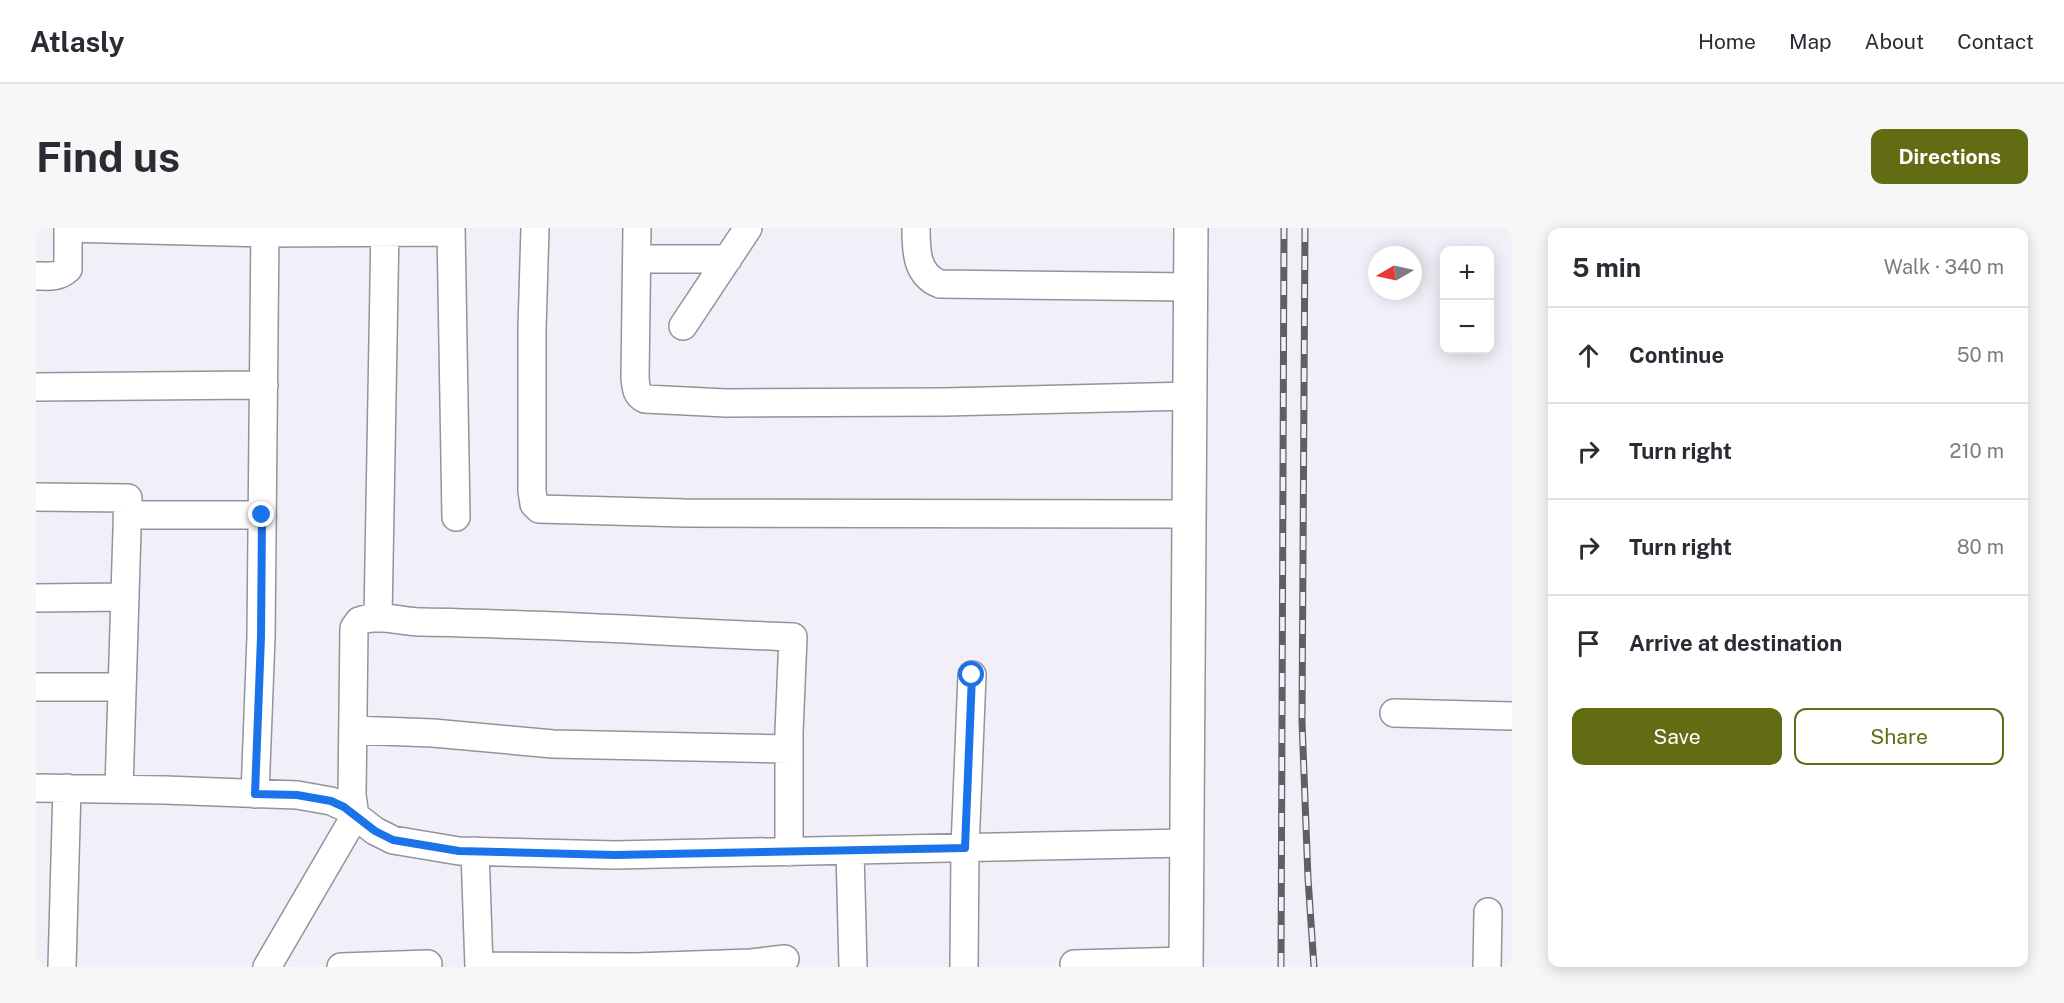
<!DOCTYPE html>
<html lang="en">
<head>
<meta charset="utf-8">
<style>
  :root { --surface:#fff; --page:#f7f7f7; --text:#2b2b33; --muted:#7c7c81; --line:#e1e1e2; --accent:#616c13 }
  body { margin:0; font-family:"Public Sans",sans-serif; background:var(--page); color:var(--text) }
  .controls { position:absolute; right:18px; top:18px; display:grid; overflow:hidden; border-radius:12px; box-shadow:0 3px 15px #0003 }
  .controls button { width:54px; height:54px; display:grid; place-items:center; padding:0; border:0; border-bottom:2px solid var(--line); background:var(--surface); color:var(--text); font:30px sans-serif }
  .compass { position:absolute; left:1332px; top:18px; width:54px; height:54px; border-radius:50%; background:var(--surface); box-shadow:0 3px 15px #0003; rotate:261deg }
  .stop { position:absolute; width:18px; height:18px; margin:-14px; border:4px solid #1a73e8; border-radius:50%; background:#fff }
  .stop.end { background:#1a73e8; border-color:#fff; box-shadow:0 2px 6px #0008 }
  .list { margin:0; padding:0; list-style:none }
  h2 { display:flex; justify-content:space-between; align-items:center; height:78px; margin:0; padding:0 24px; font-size:26px }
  h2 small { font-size:20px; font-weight:400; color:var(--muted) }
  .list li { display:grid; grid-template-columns:39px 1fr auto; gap:18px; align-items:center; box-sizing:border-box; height:96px; padding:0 24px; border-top:2px solid var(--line) }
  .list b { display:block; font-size:22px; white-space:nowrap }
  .list em { font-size:20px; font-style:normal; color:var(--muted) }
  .actions { display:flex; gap:12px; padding:18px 24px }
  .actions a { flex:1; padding:14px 0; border:2px solid var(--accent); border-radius:12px; text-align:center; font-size:21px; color:var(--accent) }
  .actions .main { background:var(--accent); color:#fff }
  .icon { flex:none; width:33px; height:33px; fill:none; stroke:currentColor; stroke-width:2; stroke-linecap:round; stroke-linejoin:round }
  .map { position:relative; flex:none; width:1476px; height:739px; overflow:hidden; border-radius:12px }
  header { display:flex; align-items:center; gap:36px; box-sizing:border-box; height:84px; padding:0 30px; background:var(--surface); border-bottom:2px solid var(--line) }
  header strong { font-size:28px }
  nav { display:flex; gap:33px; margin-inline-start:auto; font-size:21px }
  .intro { display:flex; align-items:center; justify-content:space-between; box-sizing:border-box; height:144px; padding:0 36px }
  h1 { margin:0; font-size:42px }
  .button { padding:15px 27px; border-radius:12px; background:var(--accent); color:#fff; font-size:21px; font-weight:700 }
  main { display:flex; gap:36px; padding:0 36px }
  aside { flex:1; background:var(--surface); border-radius:12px; box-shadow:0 3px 15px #0003 }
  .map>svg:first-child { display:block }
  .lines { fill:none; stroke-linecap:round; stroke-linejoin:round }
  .street-casing { stroke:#95929a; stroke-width:30 }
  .secondary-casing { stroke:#95929a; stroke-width:36 }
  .street { stroke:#fff; stroke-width:27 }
  .secondary { stroke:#fff; stroke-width:33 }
  .rail-casing { stroke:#615f64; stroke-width:7 }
  .rail { stroke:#f2eff8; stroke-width:4.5; stroke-dasharray:14; stroke-linecap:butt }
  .route { stroke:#1a73e8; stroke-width:8 }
</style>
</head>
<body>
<header>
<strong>Atlasly</strong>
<nav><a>Home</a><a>Map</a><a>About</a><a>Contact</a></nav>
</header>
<div class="intro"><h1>Find us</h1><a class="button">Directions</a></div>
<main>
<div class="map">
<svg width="1476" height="739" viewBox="0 0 1476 739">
  <rect width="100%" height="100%" fill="#f2eff8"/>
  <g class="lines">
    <!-- street casing -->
    <g class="street-casing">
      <path id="street" d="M32,0L229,5L415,4
        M415,0L420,289
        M499,0L496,101V263L498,276L503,281L649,285L1153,286
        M601,0L599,150C600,159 600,167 609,171L690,175L908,174L1154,168
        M880,0C880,22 880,47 904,56L1154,59
        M601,31H692
        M0,48C11,48 23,50 32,41V0
        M647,98L712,0
        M0,159L228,157
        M0,269L92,270L83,561
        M91,287H226
        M0,370L89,369
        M342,390L349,0
        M0,459H86
        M1358,485L1476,488
        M317,502L397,505L517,516L753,521
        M0,560L129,562L261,567L295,573L308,579L339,603L357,612L423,623L579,627L1150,615
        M219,566L225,409L229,0
        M439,623L443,739
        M814,623L817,739
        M1038,736L1150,733
        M443,738L599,739
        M26,739L31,560
        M231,739L319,588L316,567L318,400L323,393C343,385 365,394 386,394C510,396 634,404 757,409L753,504V624
        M305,739L392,736
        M600,739L715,735L749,731
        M928,739L929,620L936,447
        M1451,739L1452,684"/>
    </g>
    <!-- secondary casing -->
    <g class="secondary-casing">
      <path id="secondary" d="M1150,739L1155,0"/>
    </g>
    <!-- street -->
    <use href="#street" class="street"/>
    <!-- secondary -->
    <use href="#secondary" class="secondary"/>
    <!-- rail casing -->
    <g class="rail-casing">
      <path id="rail" d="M1269,0L1266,493L1272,650L1278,739
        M1245,739L1248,0"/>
    </g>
    <!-- rail -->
    <use href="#rail" class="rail"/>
  </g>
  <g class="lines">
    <!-- route -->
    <path class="route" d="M226,287L225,409L219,566L261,567L295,573L308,579L339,603L357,612L423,623L579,627L929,620L936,447"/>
  </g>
</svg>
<div class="controls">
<button>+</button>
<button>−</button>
</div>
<svg class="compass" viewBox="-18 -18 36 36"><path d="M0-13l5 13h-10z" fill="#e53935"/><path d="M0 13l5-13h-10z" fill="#7c7c81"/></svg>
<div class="stop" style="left:936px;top:447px"></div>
<div class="stop end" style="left:226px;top:287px"></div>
</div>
<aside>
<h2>5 min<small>Walk · 340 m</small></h2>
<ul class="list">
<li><svg class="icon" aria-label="ahead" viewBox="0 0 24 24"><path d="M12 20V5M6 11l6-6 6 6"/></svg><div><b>Continue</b></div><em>50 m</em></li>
<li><svg class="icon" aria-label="right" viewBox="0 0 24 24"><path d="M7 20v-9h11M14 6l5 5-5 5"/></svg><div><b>Turn right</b></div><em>210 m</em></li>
<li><svg class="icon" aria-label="right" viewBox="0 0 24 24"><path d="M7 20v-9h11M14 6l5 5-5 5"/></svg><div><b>Turn right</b></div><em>80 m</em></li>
<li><svg class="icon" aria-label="arrive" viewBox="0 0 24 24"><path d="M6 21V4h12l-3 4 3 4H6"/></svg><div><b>Arrive at destination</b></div></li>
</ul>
<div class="actions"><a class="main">Save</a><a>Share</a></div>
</aside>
</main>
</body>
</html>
